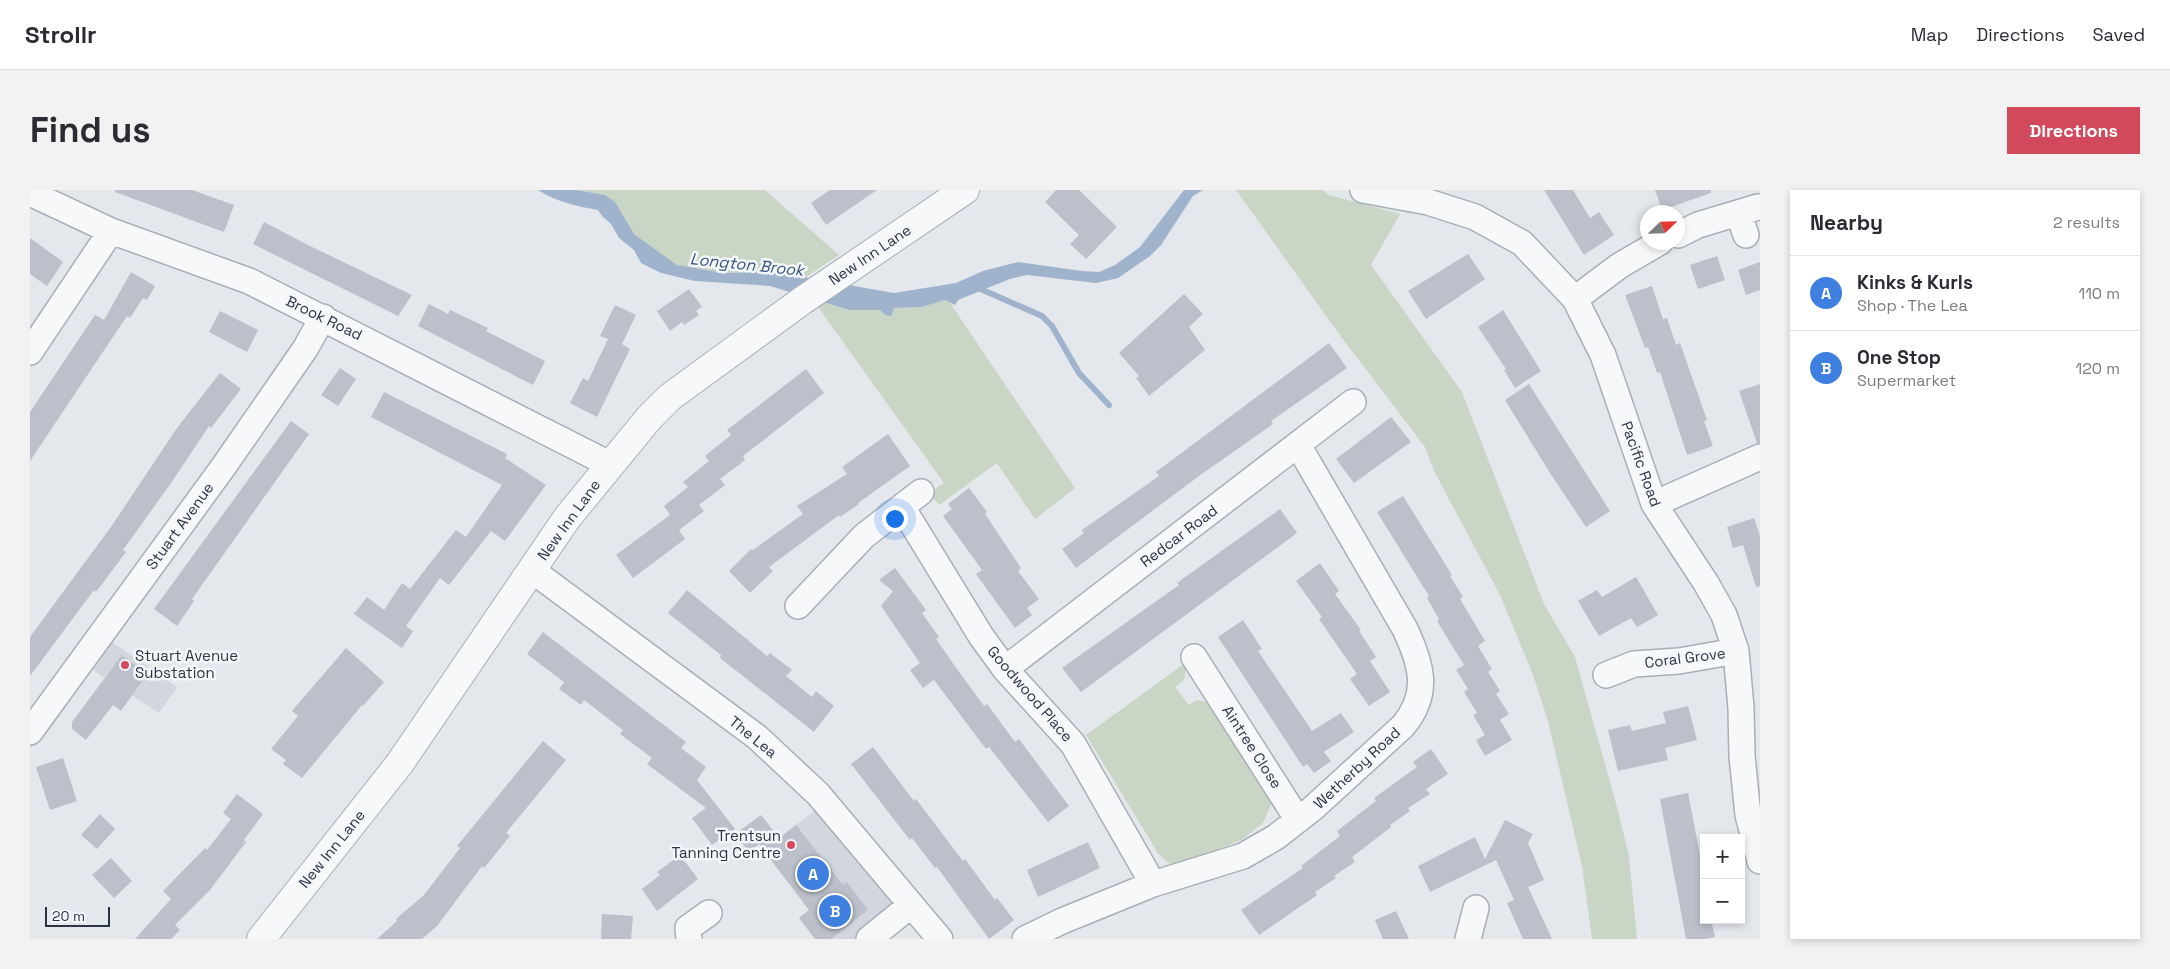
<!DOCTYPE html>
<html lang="en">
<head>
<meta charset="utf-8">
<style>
  :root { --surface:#fff; --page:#f2f2f3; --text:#2b2b33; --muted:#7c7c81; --line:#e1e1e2; --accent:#d1495b }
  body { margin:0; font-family:"Space Grotesk",sans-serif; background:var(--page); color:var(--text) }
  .controls { position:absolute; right:15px; bottom:15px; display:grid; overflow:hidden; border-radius:0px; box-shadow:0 2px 8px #0003 }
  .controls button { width:45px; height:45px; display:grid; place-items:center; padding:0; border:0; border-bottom:1px solid var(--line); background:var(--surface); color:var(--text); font:25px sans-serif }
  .compass { position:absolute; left:1610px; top:15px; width:45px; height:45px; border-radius:50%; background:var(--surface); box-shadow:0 2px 8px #0003; rotate:67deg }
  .scale { position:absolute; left:15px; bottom:12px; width:65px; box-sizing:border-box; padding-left:5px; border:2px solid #2b3445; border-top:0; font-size:14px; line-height:18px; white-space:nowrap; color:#2b3445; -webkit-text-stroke:4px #f4f6f9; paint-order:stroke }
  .you { position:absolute; left:864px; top:328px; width:18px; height:18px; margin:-12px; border:4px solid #fff; border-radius:50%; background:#1a73e8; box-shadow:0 0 0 8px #1a73e833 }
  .badge { display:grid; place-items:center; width:32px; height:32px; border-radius:50%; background:var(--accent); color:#fff; font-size:16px; font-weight:700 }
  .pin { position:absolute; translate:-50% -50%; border:2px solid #fff; box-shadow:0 1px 5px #0006 }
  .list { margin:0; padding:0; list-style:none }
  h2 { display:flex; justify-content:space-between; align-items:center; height:65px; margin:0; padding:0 20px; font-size:21px }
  h2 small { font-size:16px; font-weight:400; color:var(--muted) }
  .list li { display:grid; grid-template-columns:32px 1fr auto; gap:15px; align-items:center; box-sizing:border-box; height:75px; padding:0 20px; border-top:1px solid var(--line) }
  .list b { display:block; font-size:19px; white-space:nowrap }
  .list p { margin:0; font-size:16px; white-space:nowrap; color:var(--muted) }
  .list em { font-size:16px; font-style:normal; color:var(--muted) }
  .map { position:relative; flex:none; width:1730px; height:749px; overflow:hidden; border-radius:0px }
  header { display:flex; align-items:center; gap:30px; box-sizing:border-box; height:70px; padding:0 25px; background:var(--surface); border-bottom:1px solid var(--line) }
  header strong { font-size:24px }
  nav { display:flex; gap:28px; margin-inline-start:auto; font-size:18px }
  .intro { display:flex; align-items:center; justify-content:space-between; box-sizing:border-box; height:120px; padding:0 30px }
  h1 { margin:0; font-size:35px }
  .button { padding:12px 22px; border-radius:0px; background:var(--accent); color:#fff; font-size:18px; font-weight:700 }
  main { display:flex; gap:30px; padding:0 30px }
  aside { flex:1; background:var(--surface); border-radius:0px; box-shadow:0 2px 8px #0003 }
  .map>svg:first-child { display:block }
  .built { fill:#d2d6de }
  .green { fill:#c9d6c5 }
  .water { fill:#9fb4cc }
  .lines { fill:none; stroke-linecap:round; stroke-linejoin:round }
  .stream { stroke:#9fb4cc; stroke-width:6 }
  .building { fill:#bbc0ca }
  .minor-casing { stroke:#a9aeb7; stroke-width:28 }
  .tertiary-casing { stroke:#a9aeb7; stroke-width:30 }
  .minor { stroke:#f7f8fa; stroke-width:25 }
  .tertiary { stroke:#f7f8fa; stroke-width:28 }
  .poi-dot { fill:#d1495b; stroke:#f4f6f9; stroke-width:2 }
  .labels { text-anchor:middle; stroke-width:5; stroke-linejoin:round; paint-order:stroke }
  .street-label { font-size:15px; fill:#2b3445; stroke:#f4f6f9 }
  .poi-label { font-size:15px; fill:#2b3445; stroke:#f4f6f9; text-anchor:start }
  .water-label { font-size:16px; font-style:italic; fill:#34527a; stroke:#f4f6f9 }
</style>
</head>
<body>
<header>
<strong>Strollr</strong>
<nav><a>Map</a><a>Directions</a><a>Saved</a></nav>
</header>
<div class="intro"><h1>Find us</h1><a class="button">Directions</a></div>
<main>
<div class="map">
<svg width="1730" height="749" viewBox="0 0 1730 749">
  <rect width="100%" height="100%" fill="#e4e7ec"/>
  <!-- built -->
  <path class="built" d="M82,452L147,497L129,523L63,480Z
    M795,613L881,715L839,749H785L779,720L733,660Z"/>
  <!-- green -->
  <path class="green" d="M547,0H735L809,65L776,87L730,82L695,83L647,75L604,44L575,5Z
    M1206,0H1292L1299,5L1370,24L1341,75L1432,202L1514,414L1545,467L1587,617L1599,666L1607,749H1562L1552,676L1518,531L1503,485L1470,405L1404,281L1395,257L1309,144Z
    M915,110L920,113L1045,298L1005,329L967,273L909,315L899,303L914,293L788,117L795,113L819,120H850L855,125L863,118L892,117Z
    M1154,474L1156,479L1154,490L1145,497L1159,515L1166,510L1180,513L1242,612L1233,633L1213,649L1146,677L1136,671L1128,663L1056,545Z"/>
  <!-- water -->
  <path class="water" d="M508,0H547L575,5L585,12L604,44L647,75L695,83L730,82L762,85L864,103L926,93L953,81L988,72L1052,81L1069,82L1085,75L1110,57L1154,0H1173L1163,6L1131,55L1120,66L1088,88L1066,93L997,85L980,89L928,110L925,115L915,110L892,117L864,118L861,126L855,125L850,120H819L740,96L665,91L631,83L611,73L604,60L589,48L581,34L572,26L568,20C546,16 527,12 508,0Z"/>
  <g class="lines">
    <!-- stream -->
    <path class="stream" d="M946,97L1012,126L1022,136L1049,183L1079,215"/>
  </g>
  <!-- building -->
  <path class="building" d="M85,0H162L204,15L194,42L85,2Z
    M800,0H847L796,35L781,13Z
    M1026,0H1049L1087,37L1056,69L1040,54L1049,45L1015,12Z
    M1514,0H1543L1560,28L1569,22L1584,45L1554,65Z
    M1625,0H1681V3L1632,20Z
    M234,32L278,55L382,105L368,126L223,54Z
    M0,48L33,72L17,96L0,84Z
    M1438,64L1455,89L1396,129L1378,101Z
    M1687,66L1695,90L1668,99L1660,75Z
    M1730,72V100L1716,105L1708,80Z
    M101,82L125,96L117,110L113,108L100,128L97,126L0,271V222L65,125L74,130Z
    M1622,96L1633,129L1637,128L1646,155L1650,153L1677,230L1674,231L1683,256L1657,265L1630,182L1627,183L1618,157L1615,158L1595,105Z
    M659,99L672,117L666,121L669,125L654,135L652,132L640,141L627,121Z
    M1154,104L1173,124L1159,137L1175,160L1119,206L1106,188L1109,186L1089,163Z
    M399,114L418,124L420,120L458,138L456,141L515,171L503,195L388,136Z
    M585,115L606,125L592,154L600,159L567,227L540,213L553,188L558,191L578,149L570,146Z
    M1473,120L1511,181L1485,198L1474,180L1476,179L1448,137Z
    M190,121L228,140L217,162L179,142Z
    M1299,153L1317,178L1241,231L1243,234L1169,286L1046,378L1032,359L1054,343L1052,340L1129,286L1126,282Z
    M310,178L326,189L308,216L291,205Z
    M776,179L794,203L713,266L715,270L690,289L695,295L669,315L674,321L649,340L655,349L603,388L586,365L640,325L634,316L658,297L653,292L679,271L675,266L701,245L697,240Z
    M190,183L211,199L181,238L179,236L141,293L93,360L96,362L66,402L64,400L0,486V447L83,334L147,238Z
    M1499,194L1580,321L1556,337L1520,283L1475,210Z
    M1730,194V253H1727L1709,201Z
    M354,202L477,264L475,268L516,295L475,351L461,341L419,395L410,388L376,436L383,441L372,458L324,424L337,407L354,420L372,393L380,399L426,340L436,347L472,295L341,227Z
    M1361,227L1381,252L1324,293L1306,269Z
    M261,231L279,244L162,409L164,411L147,436L124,419Z
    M858,244L880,276L828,313L829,314L810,327L809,325L739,377L743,381L720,403L699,381L721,359L723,360L773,324L767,316L817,284L812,277Z
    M939,298L957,322L955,324L991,378L988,381L1009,409L997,418L1002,425L985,438L946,384L952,380L913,326L922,319L918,314Z
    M1373,306L1422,385L1420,386L1433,407L1430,409L1455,451L1448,456L1462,479L1458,482L1470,501L1466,504L1479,524L1470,530L1482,550L1455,566L1446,550L1455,545L1443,525L1447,523L1434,502L1438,499L1426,480L1434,475L1407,431L1409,429L1397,408L1399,406L1347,322Z
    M1250,319L1267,343L1051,502L1032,478L1149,395L1147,393Z
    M1724,328L1730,346V396L1726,397L1713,355L1703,358L1697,337Z
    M1290,373L1309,401L1305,404L1331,440L1329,441L1346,467L1340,471L1360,502L1339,516L1320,489L1327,484L1289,429L1292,427L1266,391Z
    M865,378L896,420L892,423L909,447L906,449L927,479L954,516L957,514L985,552L989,549L1039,616L1018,632L959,557L956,559L904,490L893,498L880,480L890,473L851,416L863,401L849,390Z
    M1606,387L1628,425L1607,437L1601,428L1569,446L1548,411L1567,400L1572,407Z
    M657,400L737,466L740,463L762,480L756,486L782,507L786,501L804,516L784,542L690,468L691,465L638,423Z
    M1213,430L1232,459L1228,461L1282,541L1311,523L1324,542L1294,562L1301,571L1284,583L1277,574L1273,577L1188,447Z
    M513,442L656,552L651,558L676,577L667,590L705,639L682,655L662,628L676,618L617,574L622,568L590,544L593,540L554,510L551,515L529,499L534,492L497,464Z
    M316,458L354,492L333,516L332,515L272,588L253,574L256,570L241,559L268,526L262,521Z
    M92,465L117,484L91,521L83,515L56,550L42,539V532Z
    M1658,516L1667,550L1635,558L1638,570L1588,581L1578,540L1600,535L1602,541L1636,533L1633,522Z
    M513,551L536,570L476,643L480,646L454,678L452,676L407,736L392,749H347L367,731L366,729L394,705L430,658L427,656Z
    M843,557L884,611L886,609L933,671L935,669L965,710L967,708L984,730L959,749L907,677L905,678L882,648L880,650L821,574Z
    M1401,559L1418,584L1396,599L1400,604L1378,618L1380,621L1360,635L1361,637L1322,667L1325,672L1304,686L1306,688L1285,702L1287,705L1229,745L1211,720L1273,678L1271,676L1310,646L1307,641L1346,611L1344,608L1387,577L1383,572Z
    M33,568L47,611L20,620L6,577Z
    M1658,603L1674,686V730H1681L1685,747L1675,749H1656L1630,609Z
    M207,604L233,624L214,650L216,652L180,700L145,735L150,740L141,749H105L141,709L133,701L175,658L177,660L201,629L193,623Z
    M70,624L85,639L67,659L51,645Z
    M731,625L749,648L766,635L813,695L817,692L838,720L801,749H785L769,728L779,720L729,654L719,662L705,644Z
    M1475,630L1503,644L1498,653L1514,690L1498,697L1522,749H1493L1477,713L1484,710L1466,670L1400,702L1388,676L1445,647L1455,669Z
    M1058,652L1070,678L1008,707L997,680Z
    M650,665L668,689L627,721L612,699L630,685L627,682Z
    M81,668L102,691L84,708L62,685Z
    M1366,721L1379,749H1353L1345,730Z
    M572,724L603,726L601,749H571Z"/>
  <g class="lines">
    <!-- minor casing -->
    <g class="minor-casing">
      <path id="minor" d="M1333,0L1398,12L1445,27L1492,53L1545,109L1573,165L1624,314L1676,393L1694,425L1706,461L1711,518L1712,566L1718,625L1730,671
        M0,3L81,41L219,91L579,274
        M1708,23L1716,45
        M1648,45L1668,35L1728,17
        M1545,109L1589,76L1630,52
        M0,162L81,41
        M1624,314L1730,267
        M872,317L951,446L975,479L1043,554L1123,694
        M503,381L727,547L788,604L910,749
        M768,416L834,346L891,302
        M1164,467L1268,630
        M975,479L1323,212
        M1576,485L1604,474L1649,471L1706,461
        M0,542L194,276L275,159L293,127
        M659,749L658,738L679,723
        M839,749L881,715
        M995,749L1032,731L1123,694L1213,666L1246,647L1282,619L1373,536C1400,504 1392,475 1375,439L1268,255
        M1438,749L1446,718"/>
    </g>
    <!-- tertiary casing -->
    <g class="tertiary-casing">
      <path id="tertiary" d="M231,749L370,573L537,328L619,228L640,207L773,110L935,0"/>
    </g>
    <!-- minor -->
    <use href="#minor" class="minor"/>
    <!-- tertiary -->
    <use href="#tertiary" class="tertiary"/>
  </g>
  <!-- markers -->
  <g class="poi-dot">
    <circle cx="95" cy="475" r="5"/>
    <circle cx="761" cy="655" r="5"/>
  </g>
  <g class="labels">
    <!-- street labels -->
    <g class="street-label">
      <text transform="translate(840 65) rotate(-34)" y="5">New Inn Lane</text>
      <text transform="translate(294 128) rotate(26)" y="5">Brook Road</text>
      <text transform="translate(1611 274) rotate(70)" y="5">Pacific Road</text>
      <text transform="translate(539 330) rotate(-54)" y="5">New Inn Lane</text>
      <text transform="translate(150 336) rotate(-54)" y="5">Stuart Avenue</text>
      <text transform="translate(1149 346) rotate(-37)" y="5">Redcar Road</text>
      <text transform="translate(1655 468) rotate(-7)" y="5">Coral Grove</text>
      <text transform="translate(1000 504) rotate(49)" y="5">Goodwood Place</text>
      <text transform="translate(723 547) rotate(39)" y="5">The Lea</text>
      <text transform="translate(1222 557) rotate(57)" y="5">Aintree Close</text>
      <text transform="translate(1327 578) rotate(-43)" y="5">Wetherby Road</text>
      <text transform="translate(302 659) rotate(-51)" y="5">New Inn Lane</text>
    </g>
    <!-- poi labels -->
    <g class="poi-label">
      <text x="105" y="471">Stuart Avenue<tspan x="105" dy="17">Substation</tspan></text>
      <text x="751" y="651" text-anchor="end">Trentsun<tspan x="751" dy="17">Tanning Centre</tspan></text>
    </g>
    <!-- water labels -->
    <g class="water-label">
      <text transform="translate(717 74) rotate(6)" y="6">Longton Brook</text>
    </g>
  </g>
</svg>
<div class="controls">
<button>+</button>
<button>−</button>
</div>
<svg class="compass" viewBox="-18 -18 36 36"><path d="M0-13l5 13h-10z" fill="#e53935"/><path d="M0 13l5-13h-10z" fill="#7c7c81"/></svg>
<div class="scale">20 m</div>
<div class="you"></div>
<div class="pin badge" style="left:783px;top:684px;background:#3f7fe0">A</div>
<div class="pin badge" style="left:805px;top:721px;background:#3f7fe0">B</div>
</div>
<aside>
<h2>Nearby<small>2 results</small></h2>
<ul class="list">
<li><span class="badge" style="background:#3f7fe0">A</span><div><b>Kinks &amp; Kurls</b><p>Shop · The Lea</p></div><em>110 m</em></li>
<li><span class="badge" style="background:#3f7fe0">B</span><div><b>One Stop</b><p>Supermarket</p></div><em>120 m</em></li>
</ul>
</aside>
</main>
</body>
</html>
